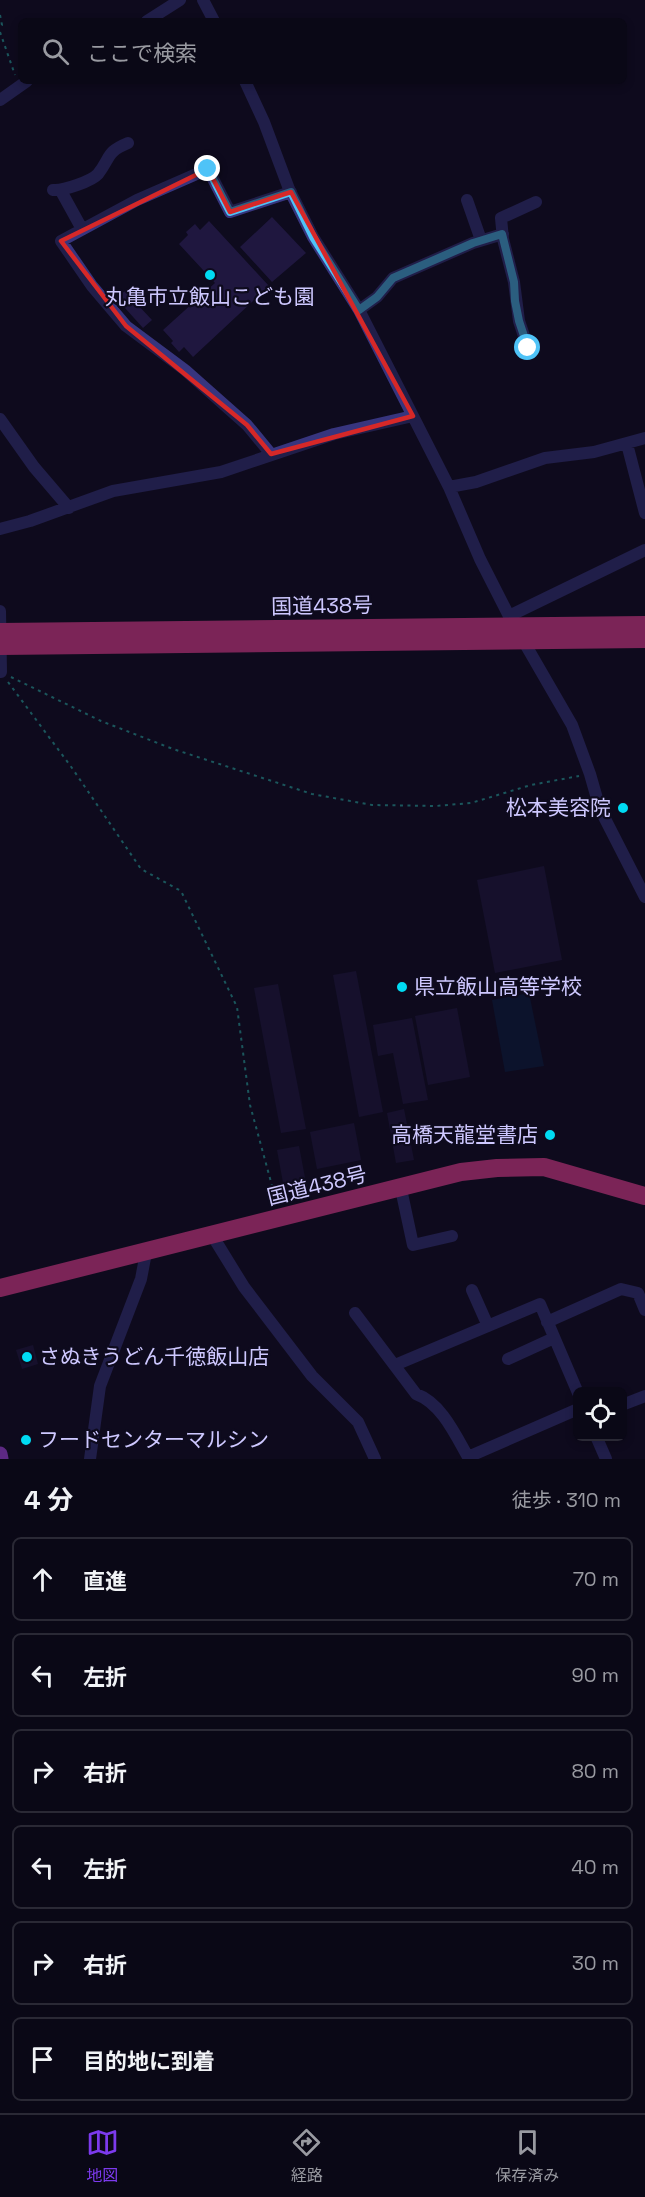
<!DOCTYPE html>
<html lang="ja">
<head>
<meta charset="utf-8">
<style>
  :root { --surface:#0a0816; --page:#181623; --text:#f1f3f6; --muted:#999aa1; --line:#2a2935; --accent:#7c3aed }
  body { margin:0; font-family:"Space Grotesk","Noto Sans JP",sans-serif; background:var(--page); color:var(--text) }
  .controls { position:absolute; right:18px; bottom:18px; display:grid; overflow:hidden; border-radius:9px; box-shadow:0 3px 9px #0003 }
  .controls button { width:54px; height:54px; display:grid; place-items:center; padding:0; border:0; border-bottom:2px solid var(--line); background:var(--surface); color:var(--text); font:30px sans-serif }
  .stop { position:absolute; width:18px; height:18px; margin:-14px; border:4px solid #4fc3f7; border-radius:50%; background:#fff }
  .stop.end { background:#4fc3f7; border-color:#fff; box-shadow:0 2px 6px #0008 }
  .list { margin:0; padding:0; list-style:none }
  h2 { display:flex; justify-content:space-between; align-items:center; height:78px; margin:0; padding:0 24px; font-size:26px }
  h2 small { font-size:20px; font-weight:400; color:var(--muted) }
  .list li { display:grid; grid-template-columns:39px 1fr auto; gap:18px; align-items:center; box-sizing:border-box; height:84px; margin:0 12px 12px; padding:0 12px; border:2px solid var(--line); border-radius:9px }
  .list b { display:block; font-size:22px; white-space:nowrap }
  .list em { font-size:20px; font-style:normal; color:var(--muted) }
  .icon { flex:none; width:33px; height:33px; fill:none; stroke:currentColor; stroke-width:2; stroke-linecap:round; stroke-linejoin:round }
  .map { position:relative; flex:none; width:645px; height:1459px; overflow:hidden }
  .search { position:absolute; background:var(--surface); box-shadow:0 3px 9px #0003; left:18px; right:18px; top:18px; height:66px; display:flex; align-items:center; gap:15px; box-sizing:border-box; padding:0 21px; border-radius:9px; color:var(--muted); font-size:22px }
  .sheet { height:654px; background:var(--surface) }
  nav { display:flex; justify-content:space-around; align-items:center; box-sizing:border-box; height:84px; border-top:2px solid var(--line); background:var(--surface); font-size:16px; color:var(--muted) }
  nav a { display:grid; justify-items:center; gap:3px }
  nav .on { color:var(--accent) }
  .map>svg:first-child { display:block }
  .water { fill:#091d3e }
  .building { fill:#1f173f }
  .lines { fill:none; stroke-linecap:round; stroke-linejoin:round }
  .path { stroke:#2ab1a9; stroke-width:2; stroke-dasharray:3 4.5; stroke-linecap:butt }
  .street { stroke:#37357e; stroke-width:12 }
  .primary { stroke:#bd4fff; stroke-width:15 }
  .highway { stroke:#ff439d; stroke-width:18 }
  .route { stroke:#4fc3f7; stroke-width:8 }
  .marked { fill:none; stroke:#d62828; stroke-width:4.5; stroke-linejoin:round }
  .poi-dot { fill:#00dbf3; stroke:#0e0b1e; stroke-width:2 }
  .labels { text-anchor:middle; stroke-width:4.5; stroke-linejoin:round; paint-order:stroke }
  .poi-label { font-size:21px; fill:#cec8ff; stroke:#0e0b1e; text-anchor:start }
  .street-label { font-size:21px; fill:#cec8ff; stroke:#0e0b1e }
</style>
</head>
<body>
<div class="map">
<svg width="645" height="1459" viewBox="0 0 645 1459">
  <rect width="100%" height="100%" fill="#0e0b1e"/>
  <!-- water -->
  <path class="water" d="M529,993L544,1066L505,1072L492,1000Z"/>
  <!-- building -->
  <path class="building" d="M272,217L306,253L272,282L240,247Z
    M209,221L269,286L193,357L184,347L179,352L171,343L173,341L163,330L215,283L179,244L188,235L186,232L195,224L200,230Z
    M125,291L152,320L143,328L116,298Z
    M544,866L562,960L495,973L477,880Z
    M356,971L383,1112L359,1117L333,975Z
    M278,984L306,1129L281,1133L254,988Z
    M457,1008L470,1077L428,1085L415,1016Z
    M412,1018L428,1100L403,1104L393,1053L378,1056L373,1025Z
    M404,1109L414,1160L396,1163L387,1113Z
    M354,1123L361,1160L317,1169L310,1132Z
    M299,1146L306,1183L284,1188L277,1150Z
    M33,1345L38,1364L22,1369L16,1350Z"/>
  <g class="lines">
    <!-- path -->
    <path class="path" d="M0,15L2,25L0,26
      M0,32L15,75
      M11,677L101,721L173,749L312,794L372,805L436,806L471,803L531,785L579,776
      M8,682L72,768L141,869L181,891L237,1007L250,1105L277,1204"/>
    <!-- street -->
    <path class="street" d="M203,0L214,21
      M147,21L180,0
      M245,81L264,122L289,189L313,237L359,310L449,487L480,559L509,616L572,725L590,774L600,809L645,897
      M0,100L27,81
      M53,190C63,191 92,181 98,174C111,157 106,152 128,143
      M61,191L82,229
      M467,200L481,240
      M359,310L377,297L393,278L473,243L503,234
      M528,348L519,321L514,282L503,239L501,218L536,202
      M0,419L34,467L69,508
      M627,444L645,513
      M271,454L247,425L185,370L126,326L92,286L61,241L137,200L208,169L230,212L291,192
      M449,487L476,482L545,458L594,452L645,438
      M0,529L30,521L113,491L221,472L334,434L413,416
      M0,611L1,672
      M509,616L645,550
      M401,1189L413,1245L452,1236
      M212,1235L244,1287L312,1376L358,1422L375,1459
      M472,1290L488,1326
      M355,1313L416,1394C441,1403 455,1434 468,1457L578,1409
      M547,1322L621,1289L638,1293L645,1310
      M508,1359L554,1338
      M395,1365L540,1304L578,1393
      M622,1405L645,1396
      M596,1436L606,1459
      M90,1459L100,1386L141,1279L145,1258L144,1251"/>
    <!-- primary -->
    <path class="primary" d="M0,1454L1,1459"/>
    <!-- highway -->
    <path class="highway" d="M0,632L645,625
      M0,646L645,639
      M0,1288L461,1172L497,1168L544,1167L645,1196"/>
  </g>
  <g class="lines">
    <!-- route -->
    <path class="route" d="M208,169L230,212L291,192L313,237L359,310L377,297L393,278L473,243L502,234L514,282L515,301L519,321L528,348"/>
  </g>
  <!-- marked area -->
  <path d="M0 0H645V1459H0ZM208,169L230,212L291,192L413,416L271,454L247,425L126,326L61,241Z" fill="#0e0b1e" fill-opacity=".55" fill-rule="evenodd"/>
  <path class="marked" d="M208,169L230,212L291,192L413,416L271,454L247,425L126,326L61,241Z"/>
  <!-- markers -->
  <g class="poi-dot">
    <circle cx="210" cy="275" r="6"/>
    <circle cx="623" cy="808" r="6"/>
    <circle cx="402" cy="987" r="6"/>
    <circle cx="550" cy="1135" r="6"/>
    <circle cx="27" cy="1357" r="6"/>
    <circle cx="26" cy="1440" r="6"/>
  </g>
  <g class="labels">
    <!-- poi labels -->
    <g class="poi-label">
      <text x="210" y="304" text-anchor="middle">丸亀市立飯山こども園</text>
      <text x="611" y="815" text-anchor="end">松本美容院</text>
      <text x="414" y="994">県立飯山高等学校</text>
      <text x="538" y="1142" text-anchor="end">高橋天龍堂書店</text>
      <text x="39" y="1364">さぬきうどん千徳飯山店</text>
      <text x="38" y="1447">フードセンターマルシン</text>
    </g>
    <!-- street labels -->
    <g class="street-label">
      <text transform="translate(322 606) rotate(-1)" y="7">国道438号</text>
      <text transform="translate(317 1186) rotate(-14)" y="7">国道438号</text>
    </g>
  </g>
</svg>
<div class="controls">
<button><svg class="icon" aria-label="locate" viewBox="0 0 24 24"><circle cx="12" cy="12" r="6"/><path d="M12 2v4M12 18v4M2 12h4M18 12h4"/></svg></button>
</div>
<div class="stop" style="left:528px;top:348px"></div>
<div class="stop end" style="left:208px;top:169px"></div>
<div class="search"><svg class="icon" aria-label="search" viewBox="0 0 24 24"><circle cx="10" cy="10" r="6"/><path d="M15 15l6 6"/></svg>ここで検索</div>
</div>
<section class="sheet">
<h2>4 分<small>徒歩 · 310 m</small></h2>
<ul class="list">
<li><svg class="icon" aria-label="ahead" viewBox="0 0 24 24"><path d="M12 20V5M6 11l6-6 6 6"/></svg><div><b>直進</b></div><em>70 m</em></li>
<li><svg class="icon" aria-label="left" viewBox="0 0 24 24"><path d="M17 20v-9H6M10 6l-5 5 5 5"/></svg><div><b>左折</b></div><em>90 m</em></li>
<li><svg class="icon" aria-label="right" viewBox="0 0 24 24"><path d="M7 20v-9h11M14 6l5 5-5 5"/></svg><div><b>右折</b></div><em>80 m</em></li>
<li><svg class="icon" aria-label="left" viewBox="0 0 24 24"><path d="M17 20v-9H6M10 6l-5 5 5 5"/></svg><div><b>左折</b></div><em>40 m</em></li>
<li><svg class="icon" aria-label="right" viewBox="0 0 24 24"><path d="M7 20v-9h11M14 6l5 5-5 5"/></svg><div><b>右折</b></div><em>30 m</em></li>
<li><svg class="icon" aria-label="arrive" viewBox="0 0 24 24"><path d="M6 21V4h12l-3 4 3 4H6"/></svg><div><b>目的地に到着</b></div></li>
</ul>
</section>
<nav>
<a class="on"><svg class="icon" aria-label="map" viewBox="0 0 24 24"><path d="M3 6l6-2 6 2 6-2v14l-6 2-6-2-6 2zM9 4v14M15 6v14"/></svg>地図</a>
<a><svg class="icon" aria-label="directions" viewBox="0 0 24 24"><path d="M12 3l9 9-9 9-9-9zM9 14v-3h6M13 9l2 2-2 2"/></svg>経路</a>
<a><svg class="icon" aria-label="saved" viewBox="0 0 24 24"><path d="M7 4h10v16l-5-4-5 4z"/></svg>保存済み</a>
</nav>
</body>
</html>
